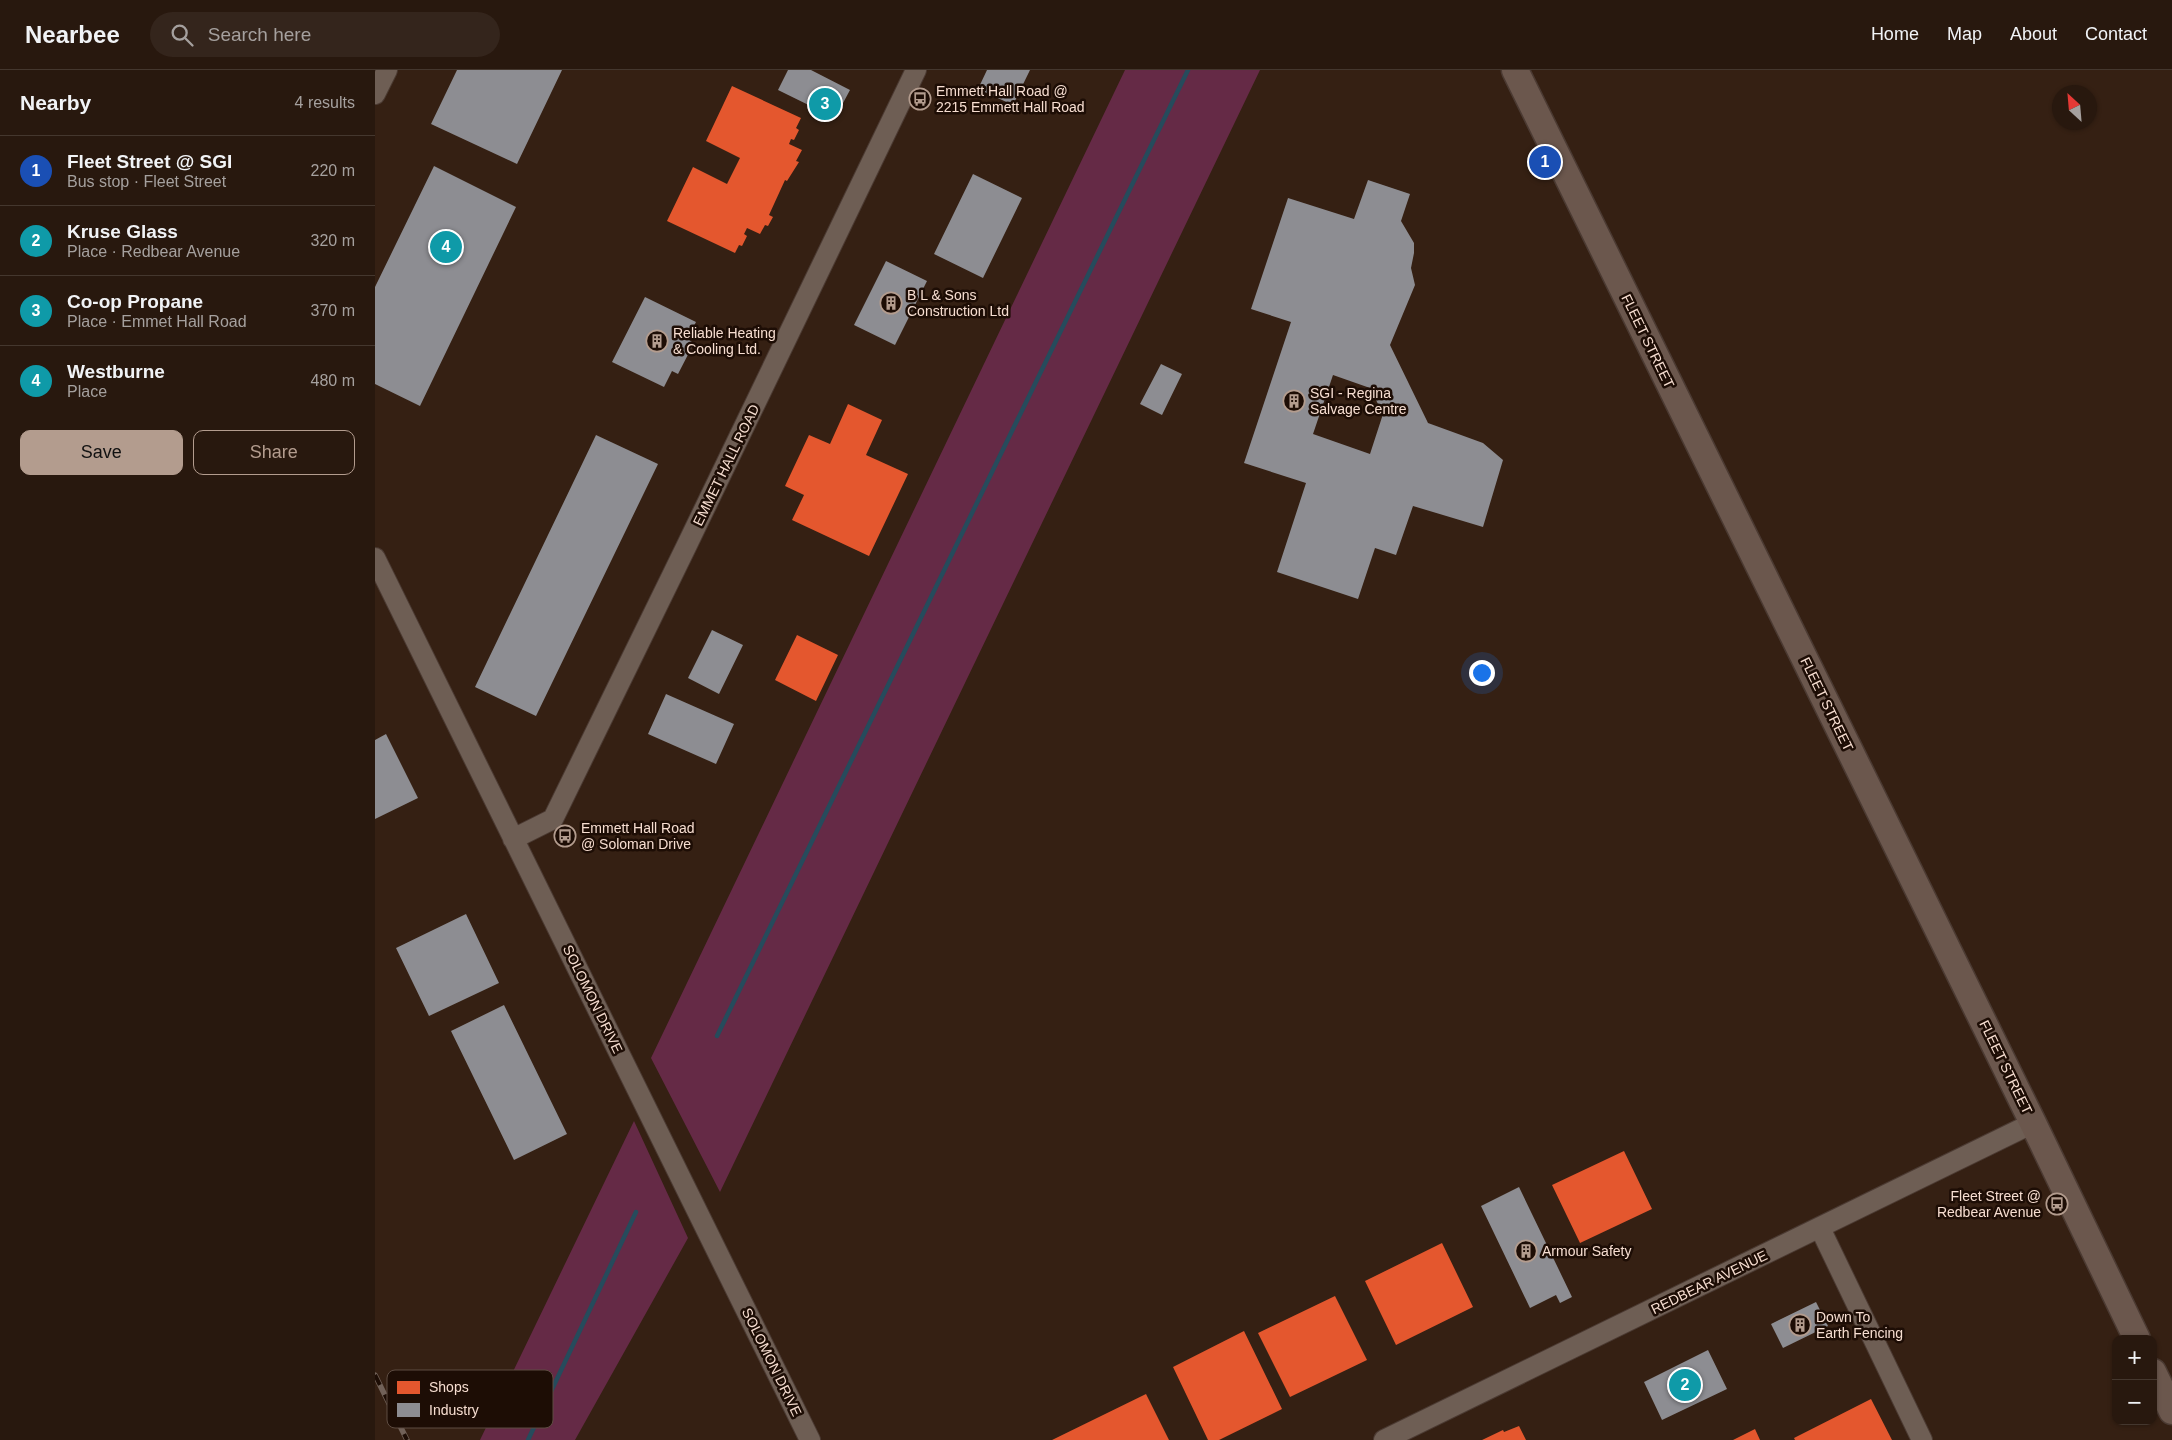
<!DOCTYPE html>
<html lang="en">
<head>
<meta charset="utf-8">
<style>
  :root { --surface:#28180e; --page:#34251c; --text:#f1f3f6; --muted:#a5a09e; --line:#44372e; --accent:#b39c8e }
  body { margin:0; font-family:Helvetica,sans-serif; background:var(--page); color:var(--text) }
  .controls { position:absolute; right:15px; bottom:15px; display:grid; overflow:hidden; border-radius:10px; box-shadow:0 1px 4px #0004 }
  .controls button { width:45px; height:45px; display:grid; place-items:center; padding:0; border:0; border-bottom:1px solid var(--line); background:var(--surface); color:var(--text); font:25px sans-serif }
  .compass { position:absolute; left:1677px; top:15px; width:45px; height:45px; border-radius:50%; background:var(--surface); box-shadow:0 1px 4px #0004; rotate:334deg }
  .you { position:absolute; left:1106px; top:602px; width:18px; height:18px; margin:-12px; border:4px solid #fff; border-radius:50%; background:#1a73e8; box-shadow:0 0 0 8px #1a73e833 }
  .badge { display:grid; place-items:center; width:32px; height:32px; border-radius:50%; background:var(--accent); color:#fff; font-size:16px; font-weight:700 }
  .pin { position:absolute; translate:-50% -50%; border:2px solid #fff; box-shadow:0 1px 5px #0006 }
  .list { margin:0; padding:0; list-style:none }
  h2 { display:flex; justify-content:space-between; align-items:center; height:65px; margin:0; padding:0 20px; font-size:21px }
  h2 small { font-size:16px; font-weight:400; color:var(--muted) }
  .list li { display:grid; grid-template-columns:32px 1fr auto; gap:15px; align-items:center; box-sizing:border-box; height:70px; padding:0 20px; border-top:1px solid var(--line) }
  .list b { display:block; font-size:19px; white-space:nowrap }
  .list p { margin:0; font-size:16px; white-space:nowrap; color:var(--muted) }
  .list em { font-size:16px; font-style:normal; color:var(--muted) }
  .actions { display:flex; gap:10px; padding:15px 20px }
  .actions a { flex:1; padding:11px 0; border:1px solid var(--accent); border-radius:10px; text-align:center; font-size:18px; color:var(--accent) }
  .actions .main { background:var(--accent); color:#111 }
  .icon { flex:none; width:28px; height:28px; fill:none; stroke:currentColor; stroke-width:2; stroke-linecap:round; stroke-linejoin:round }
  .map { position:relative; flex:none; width:1797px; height:1370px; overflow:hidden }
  header { display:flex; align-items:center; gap:30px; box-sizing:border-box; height:70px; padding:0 25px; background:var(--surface); border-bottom:1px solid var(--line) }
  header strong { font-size:24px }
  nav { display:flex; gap:28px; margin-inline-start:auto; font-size:18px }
  .search { width:350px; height:45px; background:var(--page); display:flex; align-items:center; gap:12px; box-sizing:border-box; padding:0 18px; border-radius:28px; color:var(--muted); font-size:19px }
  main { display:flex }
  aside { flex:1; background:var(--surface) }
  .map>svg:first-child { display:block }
  .green { fill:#652a46 }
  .shops { fill:#e4572e }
  .industry { fill:#8d8d92; fill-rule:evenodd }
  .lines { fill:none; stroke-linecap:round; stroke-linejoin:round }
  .stream { stroke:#264b5c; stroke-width:4.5 }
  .minor-casing { stroke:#4b3a32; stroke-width:22 }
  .major-casing { stroke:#4b3a32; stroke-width:29 }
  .minor { stroke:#6e5e54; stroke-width:20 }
  .major { stroke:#6b574d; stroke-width:26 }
  .rail-casing { stroke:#716158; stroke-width:5.5 }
  .rail { stroke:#1d0d05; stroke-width:4; stroke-dasharray:11; stroke-linecap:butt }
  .labels { text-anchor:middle; stroke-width:5; stroke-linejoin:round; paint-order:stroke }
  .poi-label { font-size:14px; fill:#f7ded1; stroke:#1d0d05; text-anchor:start }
  .street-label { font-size:14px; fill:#f7ded1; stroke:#1d0d05 }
  .key { fill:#1d0d05; stroke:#5e4c42; stroke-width:1 }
  .key-label { font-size:14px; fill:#f7ded1 }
</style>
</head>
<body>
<header>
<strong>Nearbee</strong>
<div class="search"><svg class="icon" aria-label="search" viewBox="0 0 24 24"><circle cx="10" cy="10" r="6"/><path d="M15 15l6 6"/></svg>Search here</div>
<nav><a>Home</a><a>Map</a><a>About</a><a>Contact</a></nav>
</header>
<main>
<aside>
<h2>Nearby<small>4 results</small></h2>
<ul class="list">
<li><span class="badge" style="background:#1a4fb4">1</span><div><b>Fleet Street @ SGI</b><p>Bus stop · Fleet Street</p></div><em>220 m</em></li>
<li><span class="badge" style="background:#0f9aa8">2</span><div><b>Kruse Glass</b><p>Place · Redbear Avenue</p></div><em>320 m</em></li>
<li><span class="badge" style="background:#0f9aa8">3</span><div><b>Co-op Propane</b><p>Place · Emmet Hall Road</p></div><em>370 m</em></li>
<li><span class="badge" style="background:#0f9aa8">4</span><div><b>Westburne</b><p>Place</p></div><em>480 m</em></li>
</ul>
<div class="actions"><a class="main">Save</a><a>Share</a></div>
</aside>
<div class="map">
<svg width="1797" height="1370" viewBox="0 0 1797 1370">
  <rect width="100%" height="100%" fill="#352013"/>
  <!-- green -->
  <path class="green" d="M750,0H885L345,1122L276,988Z
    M259,1051L313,1168L200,1370H105Z"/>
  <!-- shops -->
  <path class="shops" d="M357,16L426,48L421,58L424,60L419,70L416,69L414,74L427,80L421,91L424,92L412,111L410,110L394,145L398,147L393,156L390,155L385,164L372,158L369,164L372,166L367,176L364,175L360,183L292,151L318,97L352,114L365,88L331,71Z
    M473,334L507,350L491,385L533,404L494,486L417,450L429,425L410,416L434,365L455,374Z
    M422,565L463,585L441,631L400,610Z
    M1249,1081L1277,1139L1205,1173L1177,1115Z
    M1067,1173L1098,1237L1021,1275L990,1211Z
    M960,1226L992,1290L915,1327L883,1263Z
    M869,1261L907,1339L844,1370H833L798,1297Z
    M771,1324L794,1370H677Z
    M1496,1329L1517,1370H1420L1419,1368Z
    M1144,1356L1151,1370H1107L1128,1360L1129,1362Z
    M1380,1359L1385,1370H1358Z"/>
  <!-- industry -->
  <path class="industry" d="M82,0H187L142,94L56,54Z
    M413,0H436L475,20L460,48L403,20Z
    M612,0H655L638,35L603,19Z
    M59,96L141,137L45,336L0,314V217Z
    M598,104L647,128L608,208L559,184Z
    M993,110L1035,124L1026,151L1039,173V183L1036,198L1040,215L1015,275L1053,353L1108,373L1128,390L1108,457L1038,436L1021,485L1000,478L983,529L902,502L931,413L869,393L916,252L876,239L913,128L979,149ZM958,305L995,318L1008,344L995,384L938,364Z
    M511,191L552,211L520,275L479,255Z
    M270,227L321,252L312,269L319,273L303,304L297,301L289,317L237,292Z
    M786,294L807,304L787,345L765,334Z
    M221,365L283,394L161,646L100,617Z
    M337,560L368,575L344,624L313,608Z
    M291,624L359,654L341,694L273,664Z
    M11,664L43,728L0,749V670Z
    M91,844L124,913L54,946L21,878Z
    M129,935L192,1064L139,1090L76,961Z
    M1144,1117L1197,1227L1185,1233L1181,1225L1155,1238L1106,1136Z
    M1441,1232L1453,1256L1408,1278L1396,1254Z
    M1333,1280L1352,1319L1287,1350L1269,1312Z"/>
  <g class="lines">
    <!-- stream -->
    <path class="stream" d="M342,966L813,0
      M153,1370L261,1142"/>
    <!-- minor casing -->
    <g class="minor-casing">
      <path id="minor" d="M0,24L12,0
        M0,488L435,1370
        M138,769L178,749L311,477L541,0
        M1445,1158L1547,1370
        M1009,1370L1658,1053"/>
    </g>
    <!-- major casing -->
    <g class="major-casing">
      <path id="major" d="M1140,0L1658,1053L1762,1269
        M1778,1302L1797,1341"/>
    </g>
    <!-- minor -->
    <use href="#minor" class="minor"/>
    <!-- major -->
    <use href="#major" class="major"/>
    <!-- rail casing -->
    <g class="rail-casing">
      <path id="rail" d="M0,1305L32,1370"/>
    </g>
    <!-- rail -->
    <use href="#rail" class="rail"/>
  </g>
  <!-- icons -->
  <defs>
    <g id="bus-ring" transform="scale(1.125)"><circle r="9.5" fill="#1d0d05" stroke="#b39c8e" stroke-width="1.5"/><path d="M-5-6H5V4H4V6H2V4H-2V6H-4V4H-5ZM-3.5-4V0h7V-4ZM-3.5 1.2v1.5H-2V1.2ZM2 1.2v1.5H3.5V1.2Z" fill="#b39c8e"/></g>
    <g id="building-ring" transform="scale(1.125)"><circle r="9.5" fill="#1d0d05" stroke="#b39c8e" stroke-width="1.5"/><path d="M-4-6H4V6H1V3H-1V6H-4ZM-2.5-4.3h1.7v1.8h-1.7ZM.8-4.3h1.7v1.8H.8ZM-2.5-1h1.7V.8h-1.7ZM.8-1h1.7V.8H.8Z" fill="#b39c8e"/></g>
  </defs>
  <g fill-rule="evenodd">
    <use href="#bus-ring" x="545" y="29"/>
    <use href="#building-ring" x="516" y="233"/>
    <use href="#building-ring" x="282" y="271"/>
    <use href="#building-ring" x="919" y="331"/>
    <use href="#bus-ring" x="190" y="766"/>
    <use href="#bus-ring" x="1682" y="1134"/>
    <use href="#building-ring" x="1151" y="1181"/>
    <use href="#building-ring" x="1425" y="1255"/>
  </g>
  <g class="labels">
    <!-- poi labels -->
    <g class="poi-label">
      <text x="561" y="26">Emmett Hall Road @<tspan x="561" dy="16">2215 Emmett Hall Road</tspan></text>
      <text x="532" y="230">B L &amp; Sons<tspan x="532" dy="16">Construction Ltd</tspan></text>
      <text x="298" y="268">Reliable Heating<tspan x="298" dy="16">&amp; Cooling Ltd.</tspan></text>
      <text x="935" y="328">SGI - Regina<tspan x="935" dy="16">Salvage Centre</tspan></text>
      <text x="206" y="763">Emmett Hall Road<tspan x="206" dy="16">@ Soloman Drive</tspan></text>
      <text x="1666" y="1131" text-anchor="end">Fleet Street @<tspan x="1666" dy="16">Redbear Avenue</tspan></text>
      <text x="1167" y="1186">Armour Safety</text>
      <text x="1441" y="1252">Down To<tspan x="1441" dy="16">Earth Fencing</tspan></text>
    </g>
    <!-- street labels -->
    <g class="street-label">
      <text transform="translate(1273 271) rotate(64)" y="5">FLEET STREET</text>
      <text transform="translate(351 395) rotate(-64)" y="5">EMMET HALL ROAD</text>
      <text transform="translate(1452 634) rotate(64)" y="5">FLEET STREET</text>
      <text transform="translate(218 929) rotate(64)" y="5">SOLOMON DRIVE</text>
      <text transform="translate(1631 997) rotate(64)" y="5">FLEET STREET</text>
      <text transform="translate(1334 1212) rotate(-26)" y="5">REDBEAR AVENUE</text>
      <text transform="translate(397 1292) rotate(64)" y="5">SOLOMON DRIVE</text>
    </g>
  </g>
  <!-- legend -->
  <rect x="12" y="1300" width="166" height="58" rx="8" class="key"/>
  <rect x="22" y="1311" width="23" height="13" fill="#e4572e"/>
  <rect x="22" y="1333" width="23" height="14" fill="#8d8d92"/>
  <g class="key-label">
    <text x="54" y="1322">Shops</text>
    <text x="54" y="1345">Industry</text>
  </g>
</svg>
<div class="controls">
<button>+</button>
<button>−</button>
</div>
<svg class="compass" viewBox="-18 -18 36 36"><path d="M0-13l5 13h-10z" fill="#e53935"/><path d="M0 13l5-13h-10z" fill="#a5a09e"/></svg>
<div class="you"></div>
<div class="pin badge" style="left:1170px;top:92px;background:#1a4fb4">1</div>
<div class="pin badge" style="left:1310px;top:1315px;background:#0f9aa8">2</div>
<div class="pin badge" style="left:450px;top:34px;background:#0f9aa8">3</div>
<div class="pin badge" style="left:71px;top:177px;background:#0f9aa8">4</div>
</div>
</main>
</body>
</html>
